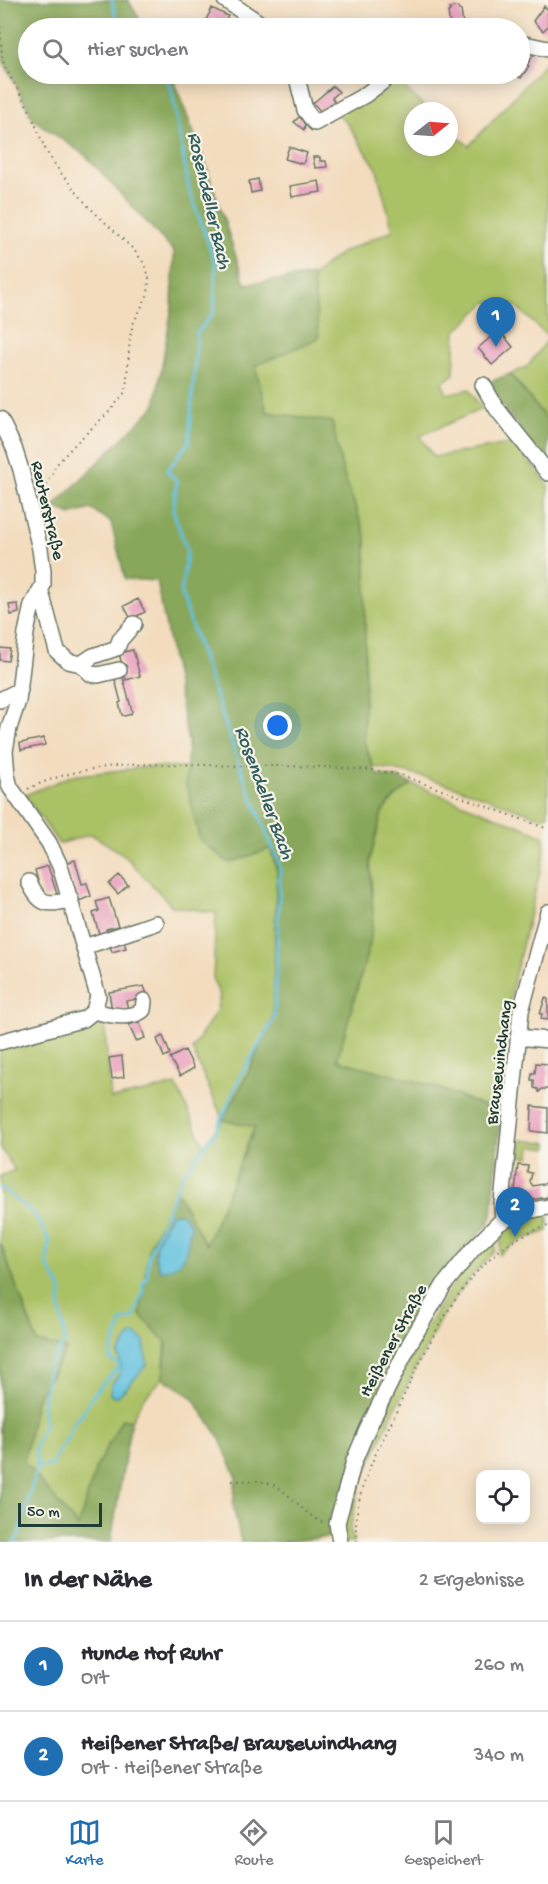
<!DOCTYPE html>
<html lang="de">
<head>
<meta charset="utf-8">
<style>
  :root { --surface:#fff; --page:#f7f7f7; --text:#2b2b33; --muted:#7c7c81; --line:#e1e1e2; --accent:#1f6fb2 }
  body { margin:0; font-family:"Gochi Hand",sans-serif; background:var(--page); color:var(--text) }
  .controls { position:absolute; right:18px; bottom:18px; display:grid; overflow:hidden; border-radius:12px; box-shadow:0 3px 15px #0003 }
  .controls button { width:54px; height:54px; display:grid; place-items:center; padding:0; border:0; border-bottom:2px solid var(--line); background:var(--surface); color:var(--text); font:30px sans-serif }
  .compass { position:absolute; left:404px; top:102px; width:54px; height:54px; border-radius:50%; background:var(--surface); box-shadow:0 3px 15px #0003; rotate:73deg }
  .scale { position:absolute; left:18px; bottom:15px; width:84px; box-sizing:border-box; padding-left:6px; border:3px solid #1f3d34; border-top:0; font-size:16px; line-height:21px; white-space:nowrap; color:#1f3d34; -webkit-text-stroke:4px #f7f3e8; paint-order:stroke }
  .you { position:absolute; left:278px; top:726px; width:21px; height:21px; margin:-15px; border:4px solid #fff; border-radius:50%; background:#1a73e8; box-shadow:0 0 0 9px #1a73e833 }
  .badge { display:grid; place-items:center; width:39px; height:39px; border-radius:50%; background:var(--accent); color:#fff; font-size:20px; font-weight:700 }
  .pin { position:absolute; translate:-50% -50px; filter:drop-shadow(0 2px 3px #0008) }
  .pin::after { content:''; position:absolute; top:32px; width:21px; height:18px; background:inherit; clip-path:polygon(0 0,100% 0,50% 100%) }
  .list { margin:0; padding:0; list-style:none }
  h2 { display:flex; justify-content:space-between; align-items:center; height:78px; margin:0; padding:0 24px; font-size:26px }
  h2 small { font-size:20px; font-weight:400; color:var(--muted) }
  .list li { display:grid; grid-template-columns:39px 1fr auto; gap:18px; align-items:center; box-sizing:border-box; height:90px; padding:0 24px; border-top:2px solid var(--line) }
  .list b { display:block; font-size:22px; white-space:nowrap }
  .list p { margin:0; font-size:20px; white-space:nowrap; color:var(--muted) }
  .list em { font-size:20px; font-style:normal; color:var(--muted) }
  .icon { flex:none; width:33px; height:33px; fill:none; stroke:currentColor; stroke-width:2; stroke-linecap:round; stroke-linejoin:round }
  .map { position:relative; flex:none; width:548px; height:1542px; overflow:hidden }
  .search { position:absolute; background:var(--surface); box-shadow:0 3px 15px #0003; left:18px; right:18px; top:18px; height:66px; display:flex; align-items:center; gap:15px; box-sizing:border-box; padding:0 21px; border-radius:33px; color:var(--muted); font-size:22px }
  .sheet { height:258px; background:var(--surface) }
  nav { display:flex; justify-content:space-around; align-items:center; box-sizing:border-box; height:84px; border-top:2px solid var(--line); background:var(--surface); font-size:16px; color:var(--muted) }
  nav a { display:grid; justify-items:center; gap:3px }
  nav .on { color:var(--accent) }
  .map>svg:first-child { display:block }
  .green { fill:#abc165; stroke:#657f4c; stroke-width:1.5 }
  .forest { fill:#88a75a; stroke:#547247; stroke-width:1.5 }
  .water { fill:#61c1df; stroke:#407f8a; stroke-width:1.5 }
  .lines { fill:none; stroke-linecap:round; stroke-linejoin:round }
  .stream { stroke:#61c1df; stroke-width:3 }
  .building { fill:#eaa0c0 }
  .minor-casing { stroke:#697564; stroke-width:18 }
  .path { stroke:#697564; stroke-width:2; stroke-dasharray:1.5 4.5; stroke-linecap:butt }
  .minor { stroke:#fff; stroke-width:15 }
  .labels { text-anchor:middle; stroke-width:4.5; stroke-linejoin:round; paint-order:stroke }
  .street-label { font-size:18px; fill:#1f3d34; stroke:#f7f3e8 }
  .water-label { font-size:20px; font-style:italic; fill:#305e5f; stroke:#f7f3e8 }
</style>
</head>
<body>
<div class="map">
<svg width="548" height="1542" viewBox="0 0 548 1542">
  <rect width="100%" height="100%" fill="#f7f3e8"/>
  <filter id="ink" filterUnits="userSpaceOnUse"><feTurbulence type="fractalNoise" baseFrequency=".0167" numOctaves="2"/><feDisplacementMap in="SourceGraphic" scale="12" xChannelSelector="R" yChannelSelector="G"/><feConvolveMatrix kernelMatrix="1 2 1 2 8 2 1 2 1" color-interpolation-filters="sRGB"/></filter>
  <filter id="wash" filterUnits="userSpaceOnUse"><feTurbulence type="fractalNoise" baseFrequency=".008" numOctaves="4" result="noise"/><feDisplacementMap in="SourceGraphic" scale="24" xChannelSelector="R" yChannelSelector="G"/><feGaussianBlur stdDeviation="1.35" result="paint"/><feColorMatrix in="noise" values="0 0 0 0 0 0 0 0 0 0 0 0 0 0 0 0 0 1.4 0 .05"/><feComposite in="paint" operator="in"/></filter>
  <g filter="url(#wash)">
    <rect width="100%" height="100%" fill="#f3dcbe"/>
    <!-- green -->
    <path class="green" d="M548,60V337L516,306L487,302L456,331L454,374L442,383L447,394L469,389L482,409L420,436L434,457L513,443L548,484V815L540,817C486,799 431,774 374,767L364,742L366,537L343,473L332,422L266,412L255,366L318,338L313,275L341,253L393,230L376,167L348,125L337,113L393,76L429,111H413V147H449V129L469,146Z
      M548,339V421L511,374L528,366Z
      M147,767L187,768L186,784L229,863L270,848L277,871L273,1017L249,1071L223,1120L255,1126L206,1245L176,1191L163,1378L143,1399L131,1421L122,1419L96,1468L78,1527L52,1496L0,1542L24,1461L36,1400L40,1394L37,1342L0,1242V1176L15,1170L0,1147V1045L75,1028L104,1019L111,1099L176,1085L204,1145L223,1120L192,1049L216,1012L220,996L213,980L216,913L172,906L123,854L91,834L59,844L25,795L71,776Z
      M412,784L543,835L545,851L514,979L506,1020L495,1110L433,1086L337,1060L370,943L373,916L370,860L382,812L395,797Z
      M522,1140L548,1143V1148L531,1146L530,1157L520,1156Z
      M548,1208V1231L521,1240L499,1255L504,1221Z
      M495,1235V1251L471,1276L442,1316L392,1415L359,1488L350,1529L354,1542H345L344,1516L353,1486L371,1441L423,1332L464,1268Z"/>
    <!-- forest -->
    <path class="forest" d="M0,0H128L145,28H28V74H171L205,162L245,284L313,275L319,338L255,366L267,412L332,422L343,473L366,537L364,742L376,774L398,778L412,784L395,797L382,812L370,860L373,916L370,943L337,1060L433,1086L501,1113L492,1214L489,1223L449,1266L406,1338L331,1522V1537L281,1542H241L233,1505L236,1476L218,1435L191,1396L163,1378L167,1343L140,1315L149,1247L176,1190L206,1245L255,1127L223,1120L249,1071L273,1017L277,871L272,848L229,863L200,840L186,784L188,742L157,581L125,579L111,522L91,509L70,515L54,506L155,406L172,307L174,252L86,156L34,120L3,60Z
      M510,374L548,421V468L487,383Z
      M0,1242L37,1342L67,1349L36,1400L24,1461L78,1527L96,1468L122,1419L131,1421L111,1542H0Z"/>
    <!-- water -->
    <path class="water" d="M182,1213L191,1226C184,1249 192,1264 161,1271C147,1247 161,1235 170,1214Z
      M135,1334L144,1341L147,1365C137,1374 127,1390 117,1396L110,1395L111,1384C121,1374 124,1369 118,1355L130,1336Z"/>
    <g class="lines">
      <!-- stream -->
      <path class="stream" d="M112,0L116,19L127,22L131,28
        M0,1189L2,1188L36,1216L49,1241L47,1265L61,1289L60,1306L65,1341L49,1367L42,1408L45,1423L35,1446L37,1467
        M14,1542L18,1537L37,1467L53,1465C55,1453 61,1448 68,1437C71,1433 71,1429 73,1424C75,1420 80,1418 82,1414C91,1395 103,1382 119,1368V1364L110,1360C111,1348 118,1333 122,1321L134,1318C137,1309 139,1299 144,1290L142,1286L147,1276L149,1254L182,1175L216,1131L240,1077L274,1019L280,866L242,772L181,595L187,551L173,510L177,481L167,471L189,442L197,333L214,312L216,265L189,189L171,87L162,74"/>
    </g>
    <g id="blocks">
      <!-- building -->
      <path class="building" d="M544,6L548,10V26L543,31L533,21Z
        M458,7L459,10H461L463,24L450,26L448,12L450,11V8Z
        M212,8L228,16L224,23L227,25L225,27L202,28Z
        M520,44L534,54L527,65L529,66L521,78L514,74L512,76L508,74H520Z
        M333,86L339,92L332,98L334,101L321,112L313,103Z
        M300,116L305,125L304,130L294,122Z
        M289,147L307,153L303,164L285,159Z
        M313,157H320V161H326L327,167L315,168Z
        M258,179L260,191L251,193L249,181Z
        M319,181L321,192L292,197L290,186Z
        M499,330L513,347L492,365L478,348Z
        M138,599L145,612L131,619L124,606Z
        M18,604L19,613L11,615L9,605Z
        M0,648L10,649L8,661L0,660Z
        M133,650L140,676L126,680L119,653Z
        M122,674L132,711L131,714L125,716L122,715L119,703L121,702L114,676Z
        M44,738L45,745L21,750L20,743Z
        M75,860L82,884L87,883L91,896L79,901L66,863Z
        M48,866L57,894L43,899L35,870Z
        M119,875L128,885L118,894L109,884Z
        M109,898L118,926L106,929L108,934L100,937L93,913L99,911L96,902Z
        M123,939L126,948L112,952L109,943Z
        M144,986L148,997L126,1001L128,1009L112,1011L109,992Z
        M545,998L548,999V1020L541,1019L542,1014H540Z
        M139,1021L145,1038L136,1041L129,1025Z
        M163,1036L170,1054L164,1057L157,1039Z
        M185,1050L194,1068L180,1076L170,1058Z
        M122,1056L124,1077L112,1079L109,1058Z
        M536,1063L548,1064V1089H542L539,1092L538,1089L534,1088V1080H531L532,1073H535Z
        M532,1106L548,1108V1133L531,1131Z
        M518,1165L528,1166L527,1172L532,1173L530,1182L533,1186L548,1183V1197L518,1202L514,1200Z"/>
    </g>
  </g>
  <g filter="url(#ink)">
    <use href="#blocks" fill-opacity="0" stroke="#697564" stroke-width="1.5"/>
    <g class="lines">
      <!-- minor casing -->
      <g class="minor-casing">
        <path id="minor" d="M225,0L267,28
          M520,43L548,49
          M296,74L305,110L315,123L365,95L393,74
          M483,385L497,409L548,473
          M0,419L14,448L21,470L40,549L43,571V585L32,605L26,633L18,701L9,728L5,751L7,775L10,787L49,843L60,866L98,996L94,1011L84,1019L0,1042
          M41,592L57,651L68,661L81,664L91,674L98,675L119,670
          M81,664L93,656L117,648L120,640L134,624
          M0,700L20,690
          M29,882C41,906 46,905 71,900
          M84,947L156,923
          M94,1011C108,1015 131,1020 143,1010L144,1001
          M518,1037L548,1040
          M503,1220L502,1203L521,1011L548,912
          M340,1542L337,1523L354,1461L367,1430L410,1343L444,1285L472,1250L499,1223L518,1213L548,1207"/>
      </g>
      <!-- path -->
      <path class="path" d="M0,26L2,56L4,66L29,109L46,151L60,172L88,206L134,250L143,262L149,276L148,294L133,324L130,337L126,391L110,411L76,443L56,465L41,497
        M28,789C95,756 173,765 246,766C278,766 310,766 343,768L373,770L401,775L548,829
        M232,1481C247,1481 262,1479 275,1486C294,1496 305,1516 325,1523
        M357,1542C350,1495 379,1449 398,1408C422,1358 444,1307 482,1266C501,1247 522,1233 548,1226"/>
      <!-- minor -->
      <use href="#minor" class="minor"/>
    </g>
  </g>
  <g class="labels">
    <!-- street labels -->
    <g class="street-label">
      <text transform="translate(49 510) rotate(77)" y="6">Reuterstraße</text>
      <text transform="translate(498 1062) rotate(-83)" y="6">Brausewindhang</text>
      <text transform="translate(392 1340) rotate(-62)" y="6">Heißener Straße</text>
    </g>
    <!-- water labels -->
    <g class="water-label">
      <text transform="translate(211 200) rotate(77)" y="7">Rosendeller Bach</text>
      <text transform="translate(266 792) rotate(70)" y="7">Rosendeller Bach</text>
    </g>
  </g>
</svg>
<div class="controls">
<button><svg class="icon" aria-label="locate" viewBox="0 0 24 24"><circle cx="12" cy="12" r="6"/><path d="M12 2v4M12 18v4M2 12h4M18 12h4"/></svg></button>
</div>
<svg class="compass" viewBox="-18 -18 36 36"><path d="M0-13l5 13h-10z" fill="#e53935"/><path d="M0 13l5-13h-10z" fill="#7c7c81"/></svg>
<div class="scale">50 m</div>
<div class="you"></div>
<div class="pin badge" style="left:496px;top:347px">1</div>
<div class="pin badge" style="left:515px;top:1237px">2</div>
<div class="search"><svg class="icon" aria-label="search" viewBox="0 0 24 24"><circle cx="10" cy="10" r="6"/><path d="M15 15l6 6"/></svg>Hier suchen</div>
</div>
<section class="sheet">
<h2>In der Nähe<small>2 Ergebnisse</small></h2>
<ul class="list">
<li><span class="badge">1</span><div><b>Hunde Hof Ruhr</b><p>Ort</p></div><em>260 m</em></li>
<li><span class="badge">2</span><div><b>Heißener Straße/ Brausewindhang</b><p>Ort · Heißener Straße</p></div><em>340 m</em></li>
</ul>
</section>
<nav>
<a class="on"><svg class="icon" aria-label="map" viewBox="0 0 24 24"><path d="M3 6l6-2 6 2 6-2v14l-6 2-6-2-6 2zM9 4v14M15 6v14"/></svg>Karte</a>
<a><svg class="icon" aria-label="directions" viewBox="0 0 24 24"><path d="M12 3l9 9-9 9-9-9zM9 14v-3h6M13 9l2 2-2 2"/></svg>Route</a>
<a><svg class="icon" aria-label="saved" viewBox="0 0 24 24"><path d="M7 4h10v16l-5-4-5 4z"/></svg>Gespeichert</a>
</nav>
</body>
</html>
